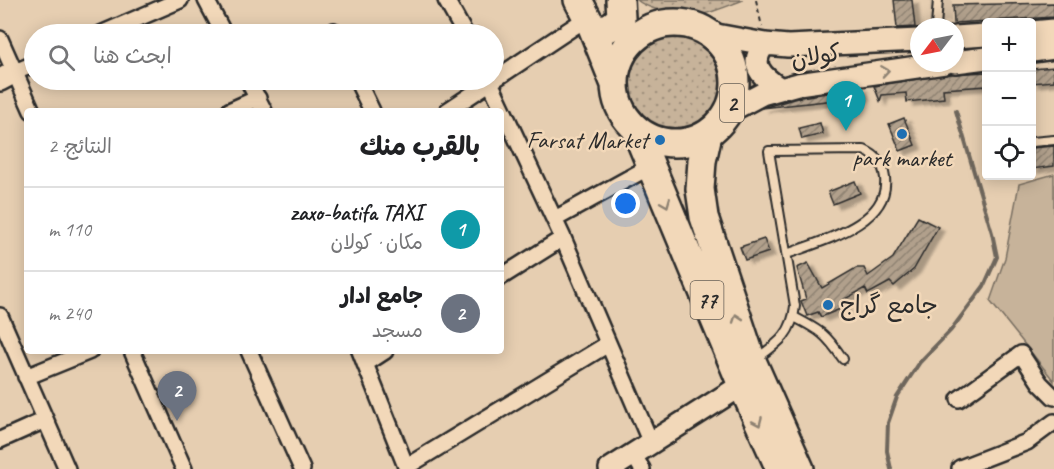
<!DOCTYPE html>
<html lang="ar">
<head>
<meta charset="utf-8">
<style>
  :root { --surface:#fff; --page:#f6f6f6; --text:#202124; --muted:#757577; --line:#e0e0e0; --accent:#7c3aed }
  body { margin:0; font-family:Caveat,"Playpen Sans Arabic",sans-serif; background:var(--page); color:var(--text); direction:rtl }
  .controls { position:absolute; right:18px; top:18px; display:grid; overflow:hidden; border-radius:6px; box-shadow:0 3px 15px #0003 }
  .controls button { width:54px; height:54px; display:grid; place-items:center; padding:0; border:0; border-bottom:2px solid var(--line); background:var(--surface); color:var(--text); font:30px sans-serif }
  .compass { position:absolute; left:910px; top:18px; width:54px; height:54px; border-radius:50%; background:var(--surface); box-shadow:0 3px 15px #0003; rotate:238deg }
  .you { position:absolute; left:626px; top:204px; width:21px; height:21px; margin:-15px; border:4px solid #fff; border-radius:50%; background:#1a73e8; box-shadow:0 0 0 9px #1a73e833 }
  .badge { display:grid; place-items:center; width:39px; height:39px; border-radius:50%; background:var(--accent); color:#fff; font-size:20px; font-weight:700 }
  .pin { position:absolute; translate:-50% -50px; filter:drop-shadow(0 2px 3px #0008) }
  .pin::after { content:''; position:absolute; top:32px; width:21px; height:18px; background:inherit; clip-path:polygon(0 0,100% 0,50% 100%) }
  .list { margin:0; padding:0; list-style:none }
  h2 { display:flex; justify-content:space-between; align-items:center; height:78px; margin:0; padding:0 24px; font-size:26px }
  h2 small { font-size:20px; font-weight:400; color:var(--muted) }
  .list li { display:grid; grid-template-columns:39px 1fr auto; gap:18px; align-items:center; box-sizing:border-box; height:84px; padding:0 24px; border-top:2px solid var(--line) }
  .list b { display:block; font-size:22px; white-space:nowrap }
  .list p { margin:0; font-size:20px; white-space:nowrap; color:var(--muted) }
  .list em { font-size:20px; font-style:normal; color:var(--muted) }
  .icon { flex:none; width:33px; height:33px; fill:none; stroke:currentColor; stroke-width:2; stroke-linecap:round; stroke-linejoin:round }
  .map { position:relative; flex:none; width:1054px; height:469px; overflow:hidden; direction:ltr }
  .search { position:absolute; background:var(--surface); box-shadow:0 3px 15px #0003; left:24px; top:24px; width:480px; height:66px; display:flex; align-items:center; gap:15px; box-sizing:border-box; padding:0 21px; border-radius:33px; color:var(--muted); font-size:22px }
  .panel { position:absolute; background:var(--surface); box-shadow:0 3px 15px #0003; left:24px; top:108px; width:480px; height:246px; border-radius:6px; direction:rtl }
  .map>svg:first-child { display:block }
  .built { fill:#d6c0a6 }
  .grass { fill:#c7b39a; stroke:#796f62; stroke-width:1.5 }
  .park { fill:url(#park-dots); stroke:#796f62; stroke-width:1.5 }
  .lines { fill:none; stroke-linecap:round; stroke-linejoin:round }
  .stream { stroke:#6e665b; stroke-width:4 }
  .building { fill:url(#building-hatch); stroke:#2b2b2b; stroke-width:1.5; filter:url(#shadow) }
  .lane-casing { stroke:#2b2b2b; stroke-width:12 }
  .street-casing { stroke:#2b2b2b; stroke-width:20 }
  .secondary-casing { stroke:#2b2b2b; stroke-width:26 }
  .highway-casing { stroke:#2b2b2b; stroke-width:32 }
  .path { stroke:#2b2b2b; stroke-width:2; stroke-dasharray:4.5 4.5; stroke-linecap:butt }
  .lane { stroke:#f2d8b9; stroke-width:8 }
  .street { stroke:#f2d8b9; stroke-width:15 }
  .secondary { stroke:#f2d8b9; stroke-width:21 }
  .highway { stroke:#f2d8b9; stroke-width:27 }
  .oneway { stroke:#8e8272 }
  .poi-dot { fill:#1f6fb2; stroke:#f2d8b9; stroke-width:2 }
  .labels { text-anchor:middle; stroke-width:5; stroke-linejoin:round; paint-order:stroke }
  .shield { fill:#f2d8b9; stroke:#675f56; stroke-width:1.5 }
  .shield-label { font-size:22px; font-weight:bold; fill:#2b2b2b }
  .street-label { font-size:24px; fill:#2b2b2b; stroke:#f2d8b9 }
  .poi-label { font-size:24px; fill:#2b2b2b; stroke:#f2d8b9; text-anchor:end }
</style>
</head>
<body>
<div class="map">
<svg width="1054" height="469" viewBox="0 0 1054 469">
  <defs>
    <pattern id="park-dots" width="8" height="8" patternUnits="userSpaceOnUse" patternTransform="scale(1.5)"><rect width="8" height="8" fill="#c7b39a"/><path d="M2 2h.1M6 6h.1" fill="none" stroke="#a2927e" stroke-width="1.8" stroke-linecap="round"/></pattern>
    <pattern id="building-hatch" width="6" height="6" patternUnits="userSpaceOnUse" patternTransform="scale(1.5)"><rect width="6" height="6" fill="#b1a08c"/><path d="M-1 1l2-2M0 6l6-6M5 7l2-2" fill="none" stroke="#908373"/></pattern>
    <filter id="shadow"><feDropShadow dx="6" dy="4" stdDeviation="1.5" flood-color="#0004"/></filter>
  </defs>
  <rect width="100%" height="100%" fill="#e6ceb1"/>
  <filter id="ink" filterUnits="userSpaceOnUse"><feTurbulence type="fractalNoise" baseFrequency=".0167" numOctaves="2"/><feDisplacementMap in="SourceGraphic" scale="12" xChannelSelector="R" yChannelSelector="G"/><feConvolveMatrix kernelMatrix="1 2 1 2 8 2 1 2 1" color-interpolation-filters="sRGB"/></filter>
  <g filter="url(#ink)">
    <!-- built -->
    <path class="built" d="M930,0H952L951,21L929,22Z"/>
    <!-- grass -->
    <path class="grass" d="M727,44L757,48L768,87L740,98C745,77 741,60 727,44Z
      M1054,174V381L990,301L1005,258L1019,184Z"/>
    <!-- park -->
    <path class="park" d="M637,0H743C710,13 694,22 658,10C650,7 644,6 637,0Z
      M626 82a48 48 0 1 1 96 0a48 48 0 1 1-96 0Z"/>
    <g class="lines">
      <!-- stream -->
      <path class="stream" d="M891,469L887,451L888,423L897,397L920,362L951,330L984,286L997,257L992,233L956,111"/>
    </g>
    <!-- building -->
    <path class="building" d="M894,0H912L915,27L897,28Z
      M1054,3V17L954,23L953,5Z
      M1054,67V81L1032,83V69Z
      M987,72V86L943,89L944,98L907,102L906,93L882,95L880,101L874,86L950,74Z
      M861,88L863,97L762,108L801,97Z
      M904,118L915,145L900,151L889,124Z
      M820,123L823,134L802,139L799,128Z
      M1054,146V166L1032,169V148Z
      M855,181L860,193L833,204L828,192Z
      M918,217L938,227L914,269L894,286L890,282L868,294L865,288L843,300L845,307L821,317L818,312L807,316L801,301L806,299L797,268L808,263L822,288L856,268H864L868,276L893,258Z
      M764,239L769,252L745,260L740,247Z"/>
    <g class="lines">
      <!-- lane casing -->
      <g class="lane-casing">
        <path id="lane" d="M936,27L938,0
          M1032,142L1054,140
          M794,317C821,331 826,334 843,359
          M756,359C778,343 792,335 795,306L769,151L864,150C877,156 883,163 885,178C890,224 821,241 787,254"/>
      </g>
      <!-- street casing -->
      <g class="street-casing">
        <path id="street" d="M206,0L224,34
          M446,0L465,34
          M334,31L336,34
          M101,34L180,0
          M0,39L32,111
          M15,72L34,64
          M248,80L264,111
          M357,80L372,111
          M489,80L563,238L651,443
          M229,111L258,98
          M447,111L587,18
          M555,219L651,166
          M501,277L563,238
          M0,316L67,469
          M132,351L184,469
          M249,351L302,469
          M360,351L407,469
          M365,364L385,351
          M26,377L90,351
          M959,399L1021,354L1040,383L1054,397
          M0,440L45,420
          M633,454L642,469
          M406,467L608,344
          M960,468L1027,442L1054,422"/>
      </g>
      <!-- secondary casing -->
      <g class="secondary-casing">
        <path id="secondary" d="M1032,32L1054,30
          M711,34L765,44L788,46L919,40
          M955,37L986,35
          M765,44C748,64 761,76 779,88
          M1032,51L1054,48
          M955,62L986,58
          M0,80L15,72
          M728,112L762,94L798,84L945,63
          M610,469L742,385"/>
      </g>
      <!-- highway casing -->
      <g class="highway-casing">
        <path id="highway" d="M578,0L592,27L614,82
          M615 83a60 60 0 1 1 120 0a60 60 0 1 1-120 0Z
          M592,27L607,29L621,18L620,0
          M636,130L742,385L780,469
          M708,134L702,161L700,189L704,217L752,361L800,469"/>
      </g>
      <!-- path -->
      <path class="path" d="M756,0L762,27"/>
      <!-- lane -->
      <use href="#lane" class="lane"/>
      <!-- street -->
      <use href="#street" class="street"/>
      <!-- secondary -->
      <use href="#secondary" class="secondary"/>
      <!-- highway -->
      <use href="#highway" class="highway"/>
    </g>
    <!-- one-way arrows -->
    <defs><path id="oneway-chevron" d="M-2-3.5L2.5 0L-2 3.5" fill="none" stroke-width="1.6" stroke-linecap="round" stroke-linejoin="round" transform="scale(1.5)"/></defs>
    <g class="oneway">
      <use href="#oneway-chevron" transform="translate(885 71) rotate(-8)"/>
      <use href="#oneway-chevron" transform="translate(666 203) rotate(68)"/>
      <use href="#oneway-chevron" transform="translate(737 318) rotate(-109)"/>
      <use href="#oneway-chevron" transform="translate(758 422) rotate(66)"/>
    </g>
  </g>
  <!-- markers -->
  <g class="poi-dot">
    <circle cx="902" cy="134" r="6"/>
    <circle cx="660" cy="140" r="6"/>
    <circle cx="828" cy="305" r="6"/>
  </g>
  <g class="labels">
    <!-- shield labels -->
    <g class="shield">
      <rect x="720" y="84" width="24" height="38" rx="4.5"/>
      <rect x="690.5" y="281" width="33" height="38" rx="4.5"/>
    </g>
    <g class="shield-label">
      <text x="732" y="111">2</text>
      <text x="707" y="308">77</text>
    </g>
    <!-- street labels -->
    <g class="street-label">
      <text transform="translate(816 56) rotate(-9)" y="8">كولان</text>
    </g>
    <!-- poi labels -->
    <g class="poi-label">
      <text x="648" y="148">Farsat Market</text>
      <text x="902" y="166" text-anchor="middle">park market</text>
      <text x="840" y="313" text-anchor="start">جامع گراج</text>
    </g>
  </g>
</svg>
<div class="controls">
<button>+</button>
<button>−</button>
<button><svg class="icon" aria-label="locate" viewBox="0 0 24 24"><circle cx="12" cy="12" r="6"/><path d="M12 2v4M12 18v4M2 12h4M18 12h4"/></svg></button>
</div>
<svg class="compass" viewBox="-18 -18 36 36"><path d="M0-13l5 13h-10z" fill="#e53935"/><path d="M0 13l5-13h-10z" fill="#757577"/></svg>
<div class="you"></div>
<div class="pin badge" style="left:846px;top:131px;background:#0f9aa8">1</div>
<div class="pin badge" style="left:177px;top:421px;background:#6b7280">2</div>
<div class="search"><svg class="icon" aria-label="search" viewBox="0 0 24 24"><circle cx="10" cy="10" r="6"/><path d="M15 15l6 6"/></svg>ابحث هنا</div>
<section class="panel">
<h2>بالقرب منك<small>النتائج: 2</small></h2>
<ul class="list">
<li><span class="badge" style="background:#0f9aa8">1</span><div><b>zaxo-batifa TAXI</b><p>مكان · كولان</p></div><em>110 m</em></li>
<li><span class="badge" style="background:#6b7280">2</span><div><b>جامع ادار</b><p>مسجد</p></div><em>240 m</em></li>
</ul>
</section>
</div>
</body>
</html>
